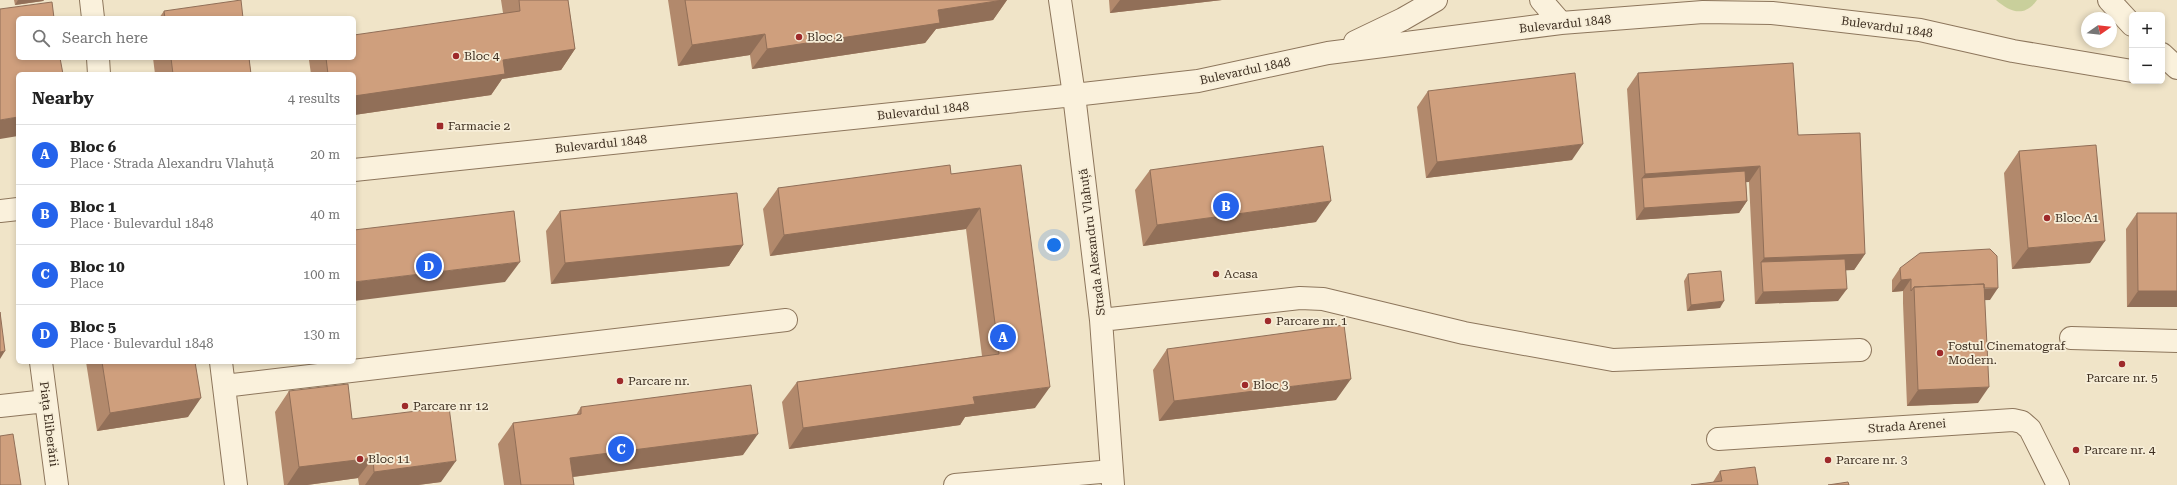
<!DOCTYPE html>
<html lang="en">
<head>
<meta charset="utf-8">
<style>
  :root { --surface:#fff; --page:#f6f6f6; --text:#222; --muted:#767676; --line:#e0e0e0; --accent:#2563eb }
  body { margin:0; font-family:"Roboto Serif",serif; background:var(--page); color:var(--text) }
  .controls { position:absolute; right:12px; top:12px; display:grid; overflow:hidden; border-radius:6px; box-shadow:0 2px 6px #0003 }
  .controls button { width:36px; height:36px; display:grid; place-items:center; padding:0; border:0; border-bottom:1px solid var(--line); background:var(--surface); color:var(--text); font:20px sans-serif }
  .compass { position:absolute; left:2081px; top:12px; width:36px; height:36px; border-radius:50%; background:var(--surface); box-shadow:0 2px 6px #0003; rotate:76deg }
  .you { position:absolute; left:1054px; top:245px; width:14px; height:14px; margin:-10px; border:3px solid #fff; border-radius:50%; background:#1a73e8; box-shadow:0 0 0 6px #1a73e833 }
  .badge { display:grid; place-items:center; width:26px; height:26px; border-radius:50%; background:var(--accent); color:#fff; font-size:13px; font-weight:700 }
  .pin { position:absolute; translate:-50% -50%; border:2px solid #fff; box-shadow:0 1px 4px #0006 }
  .list { margin:0; padding:0; list-style:none }
  h2 { display:flex; justify-content:space-between; align-items:center; height:52px; margin:0; padding:0 16px; font-size:17px }
  h2 small { font-size:13px; font-weight:400; color:var(--muted) }
  .list li { display:grid; grid-template-columns:26px 1fr auto; gap:12px; align-items:center; box-sizing:border-box; height:60px; padding:0 16px; border-top:1px solid var(--line) }
  .list b { display:block; font-size:15px; white-space:nowrap }
  .list p { margin:0; font-size:13px; white-space:nowrap; color:var(--muted) }
  .list em { font-size:13px; font-style:normal; color:var(--muted) }
  .icon { flex:none; width:22px; height:22px; fill:none; stroke:currentColor; stroke-width:2; stroke-linecap:round; stroke-linejoin:round }
  .map { position:relative; flex:none; width:2177px; height:485px; overflow:hidden }
  .search { position:absolute; background:var(--surface); box-shadow:0 2px 6px #0003; left:16px; top:16px; width:340px; height:44px; display:flex; align-items:center; gap:10px; box-sizing:border-box; padding:0 14px; border-radius:6px; color:var(--muted); font-size:15px }
  .panel { position:absolute; background:var(--surface); box-shadow:0 2px 6px #0003; left:16px; top:72px; width:340px; height:292px; border-radius:6px }
  .map>svg:first-child { display:block }
  .green { fill:#c9cf9b }
  .lines { fill:none; stroke-linecap:round; stroke-linejoin:round }
  .minor-casing { stroke:#8d765c; stroke-width:24 }
  .minor { stroke:#faf1dc; stroke-width:22 }
  .wall { fill:#b2896c }
  .shaded-wall { fill:#916f58 }
  .building { fill:#cf9f7d; stroke:#916f58 }
  .poi-dot { fill:#9e2a2b; stroke:#f7eed8; stroke-width:1.5 }
  .labels { text-anchor:middle; stroke-width:3.5; stroke-linejoin:round; paint-order:stroke }
  .street-label { font-size:12px; fill:#3d2e20; stroke:#f7eed8 }
  .poi-label { font-size:12px; fill:#3d2e20; stroke:#f7eed8; text-anchor:start }
</style>
</head>
<body>
<div class="map">
<svg width="2177" height="485" viewBox="0 0 2177 485">
  <rect width="100%" height="100%" fill="#f0e4c8"/>
  <!-- green -->
  <path class="green" d="M1996,0H2037C2024,18 2010,12 1996,0Z"/>
  <g class="lines">
    <!-- minor casing -->
    <g class="minor-casing">
      <path id="minor" d="M91,0L93,18
        M1060,0L1074,95L1101,320L1113,485
        M1541,0L1561,23
        M2109,0L2132,25
        M1355,42L1403,19L1436,0
        M2162,54L2177,68
        M98,58L99,74
        M354,170L1074,95L1198,81L1328,53L1383,46L1561,23L1703,12L1772,13L1920,30L2013,51L2132,71
        M0,211L18,209
        M1101,320L1300,298L1323,299L1464,333L1613,360L1860,350
        M2071,338L2177,341
        M41,362L57,485
        M221,362L236,485
        M224,386L786,320
        M0,406L46,401
        M1718,439L2013,420L2022,422L2030,429L2058,485
        M955,485L1112,471"/>
    </g>
    <!-- minor -->
    <use href="#minor" class="minor"/>
  </g>
  <!-- wall -->
  <path class="wall" d="M14,0H44L43,1L15,5Z
    M501,0H568L575,49L561,70L502,79L491,95L354,115V74H311L309,60L310,58H354L503,13Z
    M668,0H1007L993,20L936,29L925,43L752,69L750,55L678,66Z
    M1109,0H1222L1110,13Z
    M164,11L243,18H159Z
    M153,58H249L251,74H155Z
    M1638,73L1798,135L1865,254L1854,270H1846L1838,301L1755,304L1749,182H1746L1747,201L1739,213L1636,220L1627,89Z
    M1428,91L1572,160L1426,178L1417,107Z
    M2019,151L2090,263L2012,269L2004,173Z
    M1021,165L1035,408L965,417L960,425L789,449L782,402L797,382L982,356L966,229L770,256L763,209L778,188L951,174Z
    M1150,170L1316,222L1143,246L1135,190Z
    M560,211L743,245L729,266L551,284L546,231Z
    M2137,213H2177V307H2127L2126,229Z
    M1900,268L1990,300H1985L1978,403L1907,406L1903,303V291L1892,292V280Z
    M1688,274L1720,308L1687,311L1684,281Z
    M1167,349L1336,400L1159,421L1153,370Z
    M86,362H195L188,417L97,431Z
    M289,391L352,419L441,482L418,485H359L358,478L307,485H284L275,412Z
    M581,407L743,455L573,477L574,485H504L498,444L513,423L576,415Z
    M1720,471L1758,485L1713,482Z"/>
  <!-- shaded-wall -->
  <path class="shaded-wall" d="M18,0H44L43,1L15,5Z
    M1003,0H1007L993,20L936,29L925,43L752,69L767,49L938,10Z
    M1120,0H1222L1110,13Z
    M765,34L750,55L678,66L692,45Z
    M575,49L561,70L502,79L491,95L354,115V96L503,60Z
    M18,117V136L0,139V120Z
    M1583,144L1572,160L1426,178L1437,162Z
    M1760,166L1749,182L1643,189L1642,178L1645,174Z
    M1331,201L1316,222L1143,246L1157,225Z
    M1747,201L1739,213L1636,220L1644,208Z
    M980,208L966,229L770,256L784,235Z
    M2105,241L2090,263L2012,269L2028,248Z
    M743,245L729,266L551,284L565,263Z
    M1865,254L1854,270L1762,274L1761,262L1764,258Z
    M520,262L505,282L354,301V282Z
    M1911,279L1903,291L1892,292L1901,280Z
    M1998,288L1990,300L1915,302L1914,291Z
    M1847,289L1838,301L1755,304L1763,292Z
    M2138,291H2177V307H2127Z
    M1724,301L1720,308L1687,311L1691,305Z
    M5,351L0,359V352Z
    M1351,379L1336,400L1159,421L1174,401Z
    M1050,387L1035,408L965,417L960,425L789,449L803,428L973,397Z
    M1989,387L1978,403L1907,406L1918,390Z
    M201,398L188,417L97,431L110,413Z
    M758,434L743,455L556,479L570,458Z
    M373,458L358,478L307,485H287L299,467Z
    M456,461L441,482L418,485H365L374,472Z"/>
  <!-- building -->
  <path class="building" d="M241,0L243,18H165L164,11Z
    M519,0H568L575,49L503,60L505,74L354,96V74H328L326,58H354V35L520,11Z
    M685,0H1003L938,10L940,23L767,49L765,34L692,45Z
    M52,2L54,18H18V58H60L63,74H18V117L0,120V9Z
    M171,58H249L251,74H173Z
    M1793,63L1798,135L1860,133L1865,254L1764,258L1760,166L1645,174L1638,73Z
    M1575,73L1583,144L1437,162L1428,91Z
    M2096,145L2105,241L2028,248L2019,151Z
    M1323,146L1331,201L1157,225L1150,170Z
    M950,165L951,174L1021,165L1050,387L973,397L975,404L803,428L797,382L999,354L980,208L784,235L778,188Z
    M1745,171L1747,201L1644,208L1642,178Z
    M737,193L743,245L565,263L560,211Z
    M514,211L520,262L354,282V230Z
    M2137,213H2177V291H2138Z
    M1990,249L1997,256L1998,288H1984V284L1914,287L1911,291V279L1901,280L1900,268L1920,253Z
    M1845,259L1847,289L1763,292L1761,262Z
    M1721,271L1724,301L1691,305L1688,274Z
    M1984,284L1989,387L1918,390L1914,287Z
    M0,312L5,351L0,352Z
    M1344,325L1351,379L1174,401L1167,349Z
    M102,362H195L201,398L110,413Z
    M348,384L352,419L449,407L456,461L374,472L373,458L299,467L289,391Z
    M751,385L758,434L570,458L574,485H521L513,423L581,414V407Z
    M13,434L21,485H0V436Z
    M1755,467L1758,485H1691L1722,481L1720,471Z
    M1848,482L1849,485H1828Z"/>
  <!-- markers -->
  <g class="poi-dot">
    <circle cx="799" cy="37" r="4"/>
    <circle cx="456" cy="56" r="4"/>
    <rect x="436" y="122" width="8" height="8" rx="2"/>
    <circle cx="2047" cy="218" r="4"/>
    <circle cx="1216" cy="274" r="4"/>
    <circle cx="1268" cy="321" r="4"/>
    <circle cx="1940" cy="353" r="4"/>
    <circle cx="2122" cy="364" r="4"/>
    <circle cx="620" cy="381" r="4"/>
    <circle cx="1245" cy="385" r="4"/>
    <circle cx="405" cy="406" r="4"/>
    <circle cx="2076" cy="450" r="4"/>
    <circle cx="360" cy="459" r="4"/>
    <circle cx="1828" cy="460" r="4"/>
  </g>
  <g class="labels">
    <!-- street labels -->
    <g class="street-label">
      <text transform="translate(1565 24) rotate(-6)" y="4">Bulevardul 1848</text>
      <text transform="translate(1887 27) rotate(8)" y="4">Bulevardul 1848</text>
      <text transform="translate(1245 71) rotate(-12)" y="4">Bulevardul 1848</text>
      <text transform="translate(923 111) rotate(-6)" y="4">Bulevardul 1848</text>
      <text transform="translate(601 144) rotate(-6)" y="4">Bulevardul 1848</text>
      <text transform="translate(1092 242) rotate(-97)" y="4">Strada Alexandru Vlahuță</text>
      <text transform="translate(49 424) rotate(83)" y="4">Piața Eliberării</text>
      <text transform="translate(1907 426) rotate(-4)" y="4">Strada Arenei</text>
    </g>
    <!-- poi labels -->
    <g class="poi-label">
      <text x="807" y="41">Bloc 2</text>
      <text x="464" y="60">Bloc 4</text>
      <text x="448" y="130">Farmacie 2</text>
      <text x="2055" y="222">Bloc A1</text>
      <text x="1224" y="278">Acasa</text>
      <text x="1276" y="325">Parcare nr. 1</text>
      <text x="1948" y="350">Fostul Cinematograf<tspan x="1948" dy="14">Modern.</tspan></text>
      <text x="2122" y="382" text-anchor="middle">Parcare nr. 5</text>
      <text x="628" y="385">Parcare nr.</text>
      <text x="1253" y="389">Bloc 3</text>
      <text x="413" y="410">Parcare nr 12</text>
      <text x="2084" y="454">Parcare nr. 4</text>
      <text x="368" y="463">Bloc 11</text>
      <text x="1836" y="464">Parcare nr. 3</text>
    </g>
  </g>
</svg>
<div class="controls">
<button>+</button>
<button>−</button>
</div>
<svg class="compass" viewBox="-18 -18 36 36"><path d="M0-13l5 13h-10z" fill="#e53935"/><path d="M0 13l5-13h-10z" fill="#767676"/></svg>
<div class="you"></div>
<div class="pin badge" style="left:1003px;top:337px">A</div>
<div class="pin badge" style="left:1226px;top:206px">B</div>
<div class="pin badge" style="left:621px;top:449px">C</div>
<div class="pin badge" style="left:429px;top:266px">D</div>
<div class="search"><svg class="icon" aria-label="search" viewBox="0 0 24 24"><circle cx="10" cy="10" r="6"/><path d="M15 15l6 6"/></svg>Search here</div>
<section class="panel">
<h2>Nearby<small>4 results</small></h2>
<ul class="list">
<li><span class="badge">A</span><div><b>Bloc 6</b><p>Place · Strada Alexandru Vlahuță</p></div><em>20 m</em></li>
<li><span class="badge">B</span><div><b>Bloc 1</b><p>Place · Bulevardul 1848</p></div><em>40 m</em></li>
<li><span class="badge">C</span><div><b>Bloc 10</b><p>Place</p></div><em>100 m</em></li>
<li><span class="badge">D</span><div><b>Bloc 5</b><p>Place · Bulevardul 1848</p></div><em>130 m</em></li>
</ul>
</section>
</div>
</body>
</html>
